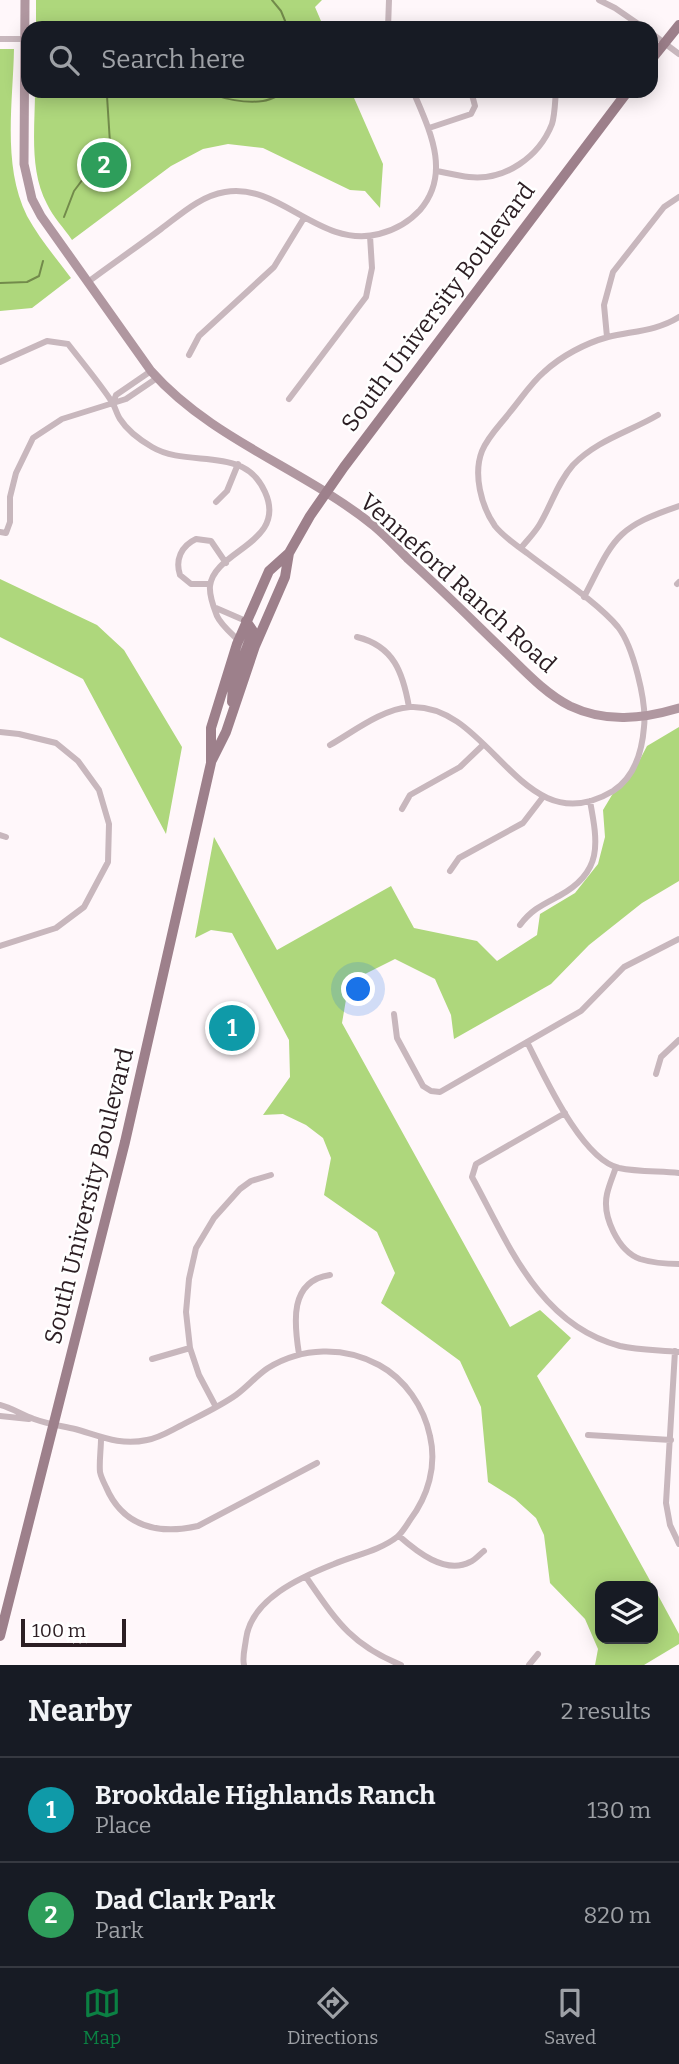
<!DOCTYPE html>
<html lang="en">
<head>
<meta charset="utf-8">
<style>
  :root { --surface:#171b24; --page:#20242c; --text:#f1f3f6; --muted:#9ea1a6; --line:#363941; --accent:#0b8043 }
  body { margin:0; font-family:Bitter,serif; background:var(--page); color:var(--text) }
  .controls { position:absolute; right:21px; bottom:21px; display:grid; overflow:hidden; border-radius:14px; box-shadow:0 4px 18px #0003 }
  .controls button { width:63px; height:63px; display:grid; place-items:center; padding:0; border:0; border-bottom:2px solid var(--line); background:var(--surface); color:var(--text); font:35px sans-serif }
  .scale { position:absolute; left:21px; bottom:18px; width:105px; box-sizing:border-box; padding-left:7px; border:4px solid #2c1e23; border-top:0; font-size:19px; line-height:24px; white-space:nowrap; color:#2c1e23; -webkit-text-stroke:5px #fff; paint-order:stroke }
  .you { position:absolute; left:359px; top:990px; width:24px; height:24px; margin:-18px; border:5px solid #fff; border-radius:50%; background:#1a73e8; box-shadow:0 0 0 10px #1a73e833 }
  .badge { display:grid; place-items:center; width:46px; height:46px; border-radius:50%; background:var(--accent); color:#fff; font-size:23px; font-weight:700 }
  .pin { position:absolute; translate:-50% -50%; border:4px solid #fff; box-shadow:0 2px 7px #0006 }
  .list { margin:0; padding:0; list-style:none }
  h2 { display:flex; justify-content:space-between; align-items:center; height:91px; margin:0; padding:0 28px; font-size:30px }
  h2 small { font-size:23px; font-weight:400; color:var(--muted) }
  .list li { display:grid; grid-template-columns:46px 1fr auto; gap:21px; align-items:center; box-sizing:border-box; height:105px; padding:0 28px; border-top:2px solid var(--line) }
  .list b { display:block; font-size:26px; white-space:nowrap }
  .list p { margin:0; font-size:23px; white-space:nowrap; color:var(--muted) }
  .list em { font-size:23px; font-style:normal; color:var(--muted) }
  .icon { flex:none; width:38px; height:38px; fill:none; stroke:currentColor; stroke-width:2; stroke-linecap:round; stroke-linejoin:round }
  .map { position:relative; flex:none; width:679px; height:1665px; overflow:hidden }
  .search { position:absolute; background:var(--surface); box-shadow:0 4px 18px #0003; left:21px; right:21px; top:21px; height:77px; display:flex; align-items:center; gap:18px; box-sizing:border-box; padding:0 24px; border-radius:21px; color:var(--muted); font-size:26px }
  .sheet { height:301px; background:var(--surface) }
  nav { display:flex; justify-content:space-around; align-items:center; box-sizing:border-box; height:98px; border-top:2px solid var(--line); background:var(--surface); font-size:19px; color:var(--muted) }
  nav a { display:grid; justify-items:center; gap:4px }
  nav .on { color:var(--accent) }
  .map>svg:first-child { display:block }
  .green { fill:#aed77c }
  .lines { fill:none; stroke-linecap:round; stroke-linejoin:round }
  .stream { stroke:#728a4b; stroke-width:2 }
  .street { stroke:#c8b7bd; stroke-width:6 }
  .secondary { stroke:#b097a0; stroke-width:9 }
  .primary { stroke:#9d808b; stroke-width:10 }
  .labels { text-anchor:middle; stroke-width:5; stroke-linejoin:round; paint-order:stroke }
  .street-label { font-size:24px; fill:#2c1e23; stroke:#fff }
</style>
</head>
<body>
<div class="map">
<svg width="679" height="1665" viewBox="0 0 679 1665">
  <rect width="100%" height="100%" fill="#fff7fa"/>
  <!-- green -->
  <path class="green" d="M36,0H322L315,7L324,28H36Z
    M0,49H14C13,103 2,166 27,216C39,238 56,258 71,278L32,308L0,311Z
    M35,91H351L383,164L380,208L365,191L350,190L263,148L228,144L203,149L171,166L72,240C64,228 53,217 47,204C29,170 35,128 35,91Z
    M0,579L97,625L124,650L182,747L166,834L83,679L0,637Z
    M679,727V881L642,903L589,945L551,984L454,1039L451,1015L435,979L395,959L349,982L342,1023L510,1327L540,1310L571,1338L537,1376L653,1586H600V1639H653V1586L679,1634V1644L644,1665H595L598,1649L585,1619L550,1583L544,1535L536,1518L515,1499L488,1482L481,1407L460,1361L381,1303L395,1273L377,1232L324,1195L331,1158L323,1138L306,1125L283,1114L263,1115L290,1077L289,1040L232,933L211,930L195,938L214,837L277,950L391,886L414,928L477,941L497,961L537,935L540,914L575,893L598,864L605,837L603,810L615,790L635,769L647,746Z"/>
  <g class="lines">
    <!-- stream -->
    <path class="stream" d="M272,0L281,11L288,28
      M208,91C221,100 247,103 263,101C271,100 281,94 289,91
      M64,217L74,191L110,143L107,96L113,91
      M0,283L27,282L39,276L43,261"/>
    <!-- street -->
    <path class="street" d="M599,0L615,8L644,28
      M388,28L389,0
      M651,33L679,54
      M0,39H25
      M429,128L471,114L475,106L471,91
      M437,171C447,173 459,176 469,177C505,181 539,157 552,124C555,114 555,101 556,91
      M88,282C112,264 137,247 161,229C180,215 200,196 225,192C280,182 319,249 379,234C395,230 409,222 420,210C452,173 429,129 413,91
      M607,337L604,305L613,272L664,207L679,197
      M189,355L199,336L274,267L304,218
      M0,362L47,341L68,344C82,362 97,380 110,399C115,405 116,413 120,419C127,430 140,440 152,447C189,469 244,444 265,492C288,543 214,550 210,586C209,596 214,608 217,616C221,625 232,634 239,641
      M289,399L366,297L372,268L370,236
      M113,403L116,395L151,371
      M216,502L227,491L238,464
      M0,532L6,533L10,522V497L16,473L33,438L62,419L126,399L157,378
      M521,548C527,540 536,532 541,522C552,503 558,482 573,465C597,440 629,432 658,415
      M210,584H191L180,575C175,560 181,546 196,539L211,541L226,563
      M677,584L679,582
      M584,597C614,539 614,528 679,506
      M216,608L246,621
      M357,637C394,646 403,673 409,707
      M0,732L19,734L56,743L78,761L99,790L109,824L108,862L84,907L56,928L0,946
      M330,745C353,732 382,709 410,707C492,703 521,846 613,791C635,777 642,752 644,727C647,702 633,646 618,627C597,602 554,574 527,553C517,546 503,536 495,526C481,506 473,474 482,451C488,436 501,424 510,412C521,399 531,383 544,372C561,356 586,343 608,337C633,331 657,331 679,317
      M402,809L410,795L460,767L483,745
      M0,835L6,837
      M450,871L459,858L523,823L543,797
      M520,925C531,910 542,905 559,896C603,872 598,844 590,801
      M394,1014L397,1038L423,1086L431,1091L440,1092L581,1011L624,967L679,939
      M527,1042C544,1075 581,1159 619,1168C638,1172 660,1171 679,1173
      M656,1074L661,1057L679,1040
      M565,1113L476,1164L472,1177C508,1243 539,1325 620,1346C638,1350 660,1350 679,1352
      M616,1167C613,1176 609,1185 607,1194C602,1216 618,1251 640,1259C653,1263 666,1264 679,1264
      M675,1351L666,1503L670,1525L679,1544
      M299,1354C294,1323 289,1281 330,1275
      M152,1359L190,1348
      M0,1405C12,1408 22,1415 34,1419C47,1424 62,1426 75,1429C100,1436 120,1446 147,1440C159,1438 170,1431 180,1426C199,1416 219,1407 236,1395C247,1387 256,1376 268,1368C302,1347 344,1346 379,1365C405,1379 424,1407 430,1436C437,1466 428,1496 410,1520C406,1526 402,1533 397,1537C379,1551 355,1555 334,1564C301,1577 251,1599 246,1639C245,1648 242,1657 244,1665
      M216,1407L199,1375L190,1348L186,1312L189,1279L196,1248L214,1218L240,1189L251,1181L271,1175
      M0,1416L29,1419
      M588,1435L671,1440
      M101,1439C101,1449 99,1462 100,1472C101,1477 104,1483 106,1487C123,1527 159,1535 198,1526L317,1463
      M399,1536C416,1551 445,1575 470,1562C475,1560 479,1555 484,1551
      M306,1577C336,1620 350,1644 401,1665
      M529,1665L538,1654"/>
    <!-- secondary -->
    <path class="secondary" d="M25,0L24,164L32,199L41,216L151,371C212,440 304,469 374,526C386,536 397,548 408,559C440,588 470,618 501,648C522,668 544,693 570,706C606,723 642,719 679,708"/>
    <!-- primary -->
    <path class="primary" d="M651,60L679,25
      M232,702L233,684L253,631L246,621
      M212,760L226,732L255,646L285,577L289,553L310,516L344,467L628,91
      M0,1636L125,1142L211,763V728L237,644L269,571L289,553"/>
  </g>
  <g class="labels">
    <!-- street labels -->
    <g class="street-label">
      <text transform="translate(438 307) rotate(-53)" y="8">South University Boulevard</text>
      <text transform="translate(458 583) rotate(42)" y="8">Venneford Ranch Road</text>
      <text transform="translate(89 1196) rotate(-76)" y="8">South University Boulevard</text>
    </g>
  </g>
</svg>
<div class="controls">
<button><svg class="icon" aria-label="layers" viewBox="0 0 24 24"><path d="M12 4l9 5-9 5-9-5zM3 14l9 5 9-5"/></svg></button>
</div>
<div class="scale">100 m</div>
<div class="you"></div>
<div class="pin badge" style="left:232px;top:1028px;background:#0f9aa8">1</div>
<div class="pin badge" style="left:104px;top:165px;background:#2e9e5b">2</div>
<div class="search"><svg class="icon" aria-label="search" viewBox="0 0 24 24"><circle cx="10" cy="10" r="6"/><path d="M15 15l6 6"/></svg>Search here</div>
</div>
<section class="sheet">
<h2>Nearby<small>2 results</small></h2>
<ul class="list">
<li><span class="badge" style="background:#0f9aa8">1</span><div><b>Brookdale Highlands Ranch</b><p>Place</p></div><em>130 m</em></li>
<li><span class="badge" style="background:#2e9e5b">2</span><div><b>Dad Clark Park</b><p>Park</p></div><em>820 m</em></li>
</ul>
</section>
<nav>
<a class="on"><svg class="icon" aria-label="map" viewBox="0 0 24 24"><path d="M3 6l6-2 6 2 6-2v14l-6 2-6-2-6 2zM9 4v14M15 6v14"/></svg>Map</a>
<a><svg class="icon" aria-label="directions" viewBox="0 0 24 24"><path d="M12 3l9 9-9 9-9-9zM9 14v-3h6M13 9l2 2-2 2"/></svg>Directions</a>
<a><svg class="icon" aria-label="saved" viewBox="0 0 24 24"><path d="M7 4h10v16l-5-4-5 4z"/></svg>Saved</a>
</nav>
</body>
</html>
